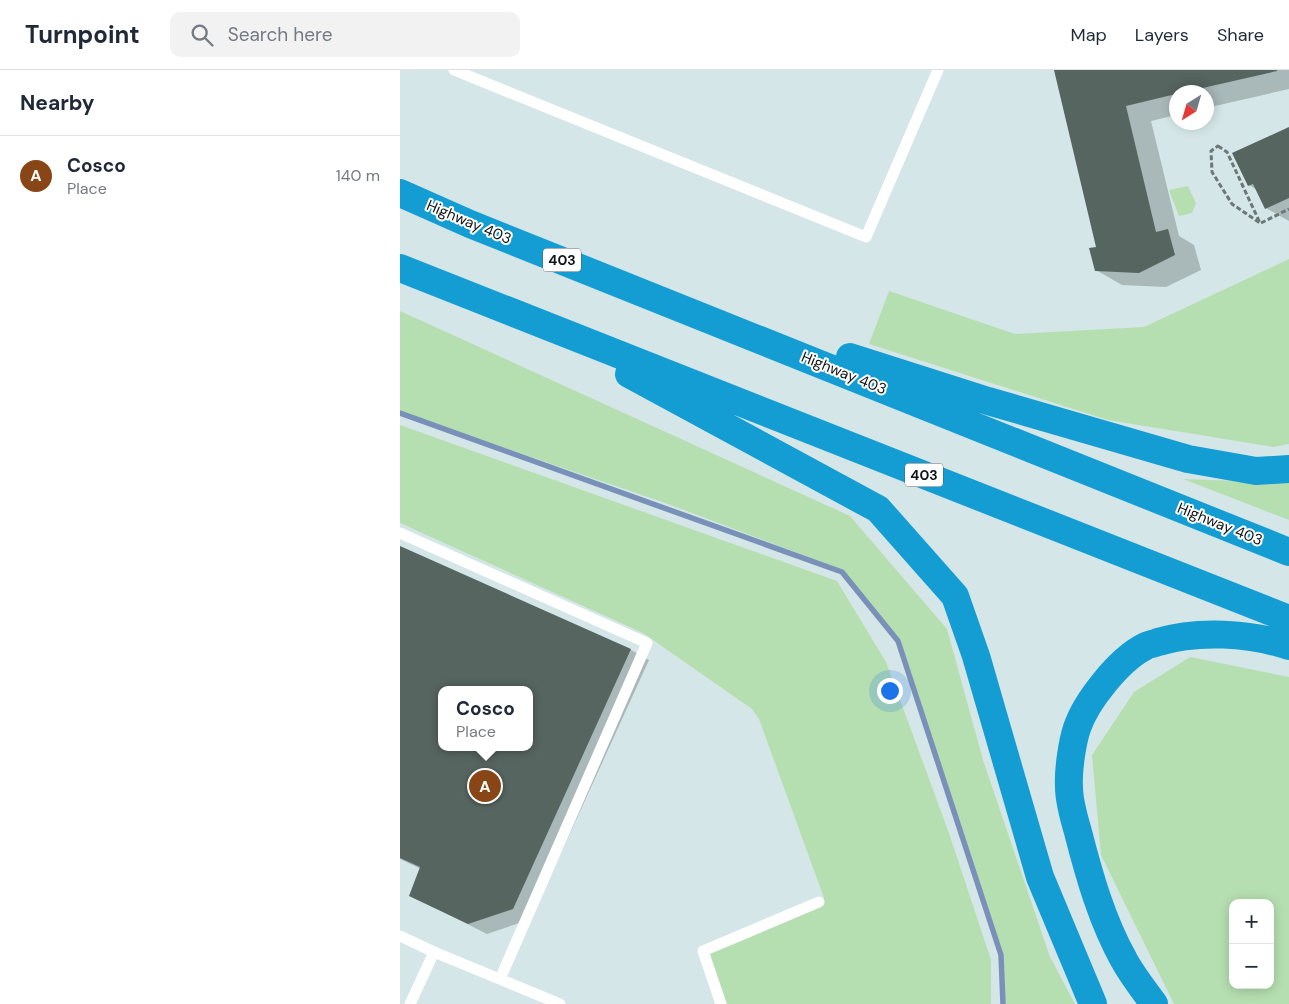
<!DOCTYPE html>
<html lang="en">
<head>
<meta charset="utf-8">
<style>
  :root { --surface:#fff; --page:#f2f2f3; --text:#1f2937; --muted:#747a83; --line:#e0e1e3; --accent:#884515 }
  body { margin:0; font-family:"DM Sans",sans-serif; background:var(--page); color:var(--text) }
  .controls { position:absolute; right:15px; bottom:15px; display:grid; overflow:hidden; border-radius:10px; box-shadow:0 2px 12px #0003 }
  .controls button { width:45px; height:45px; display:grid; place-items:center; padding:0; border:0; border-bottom:1px solid var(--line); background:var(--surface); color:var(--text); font:25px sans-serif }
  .compass { position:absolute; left:769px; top:15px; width:45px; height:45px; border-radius:50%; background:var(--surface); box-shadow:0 2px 12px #0003; rotate:217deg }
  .you { position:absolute; left:489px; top:620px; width:18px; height:18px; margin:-12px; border:4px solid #fff; border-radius:50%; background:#1a73e8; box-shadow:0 0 0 8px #1a73e833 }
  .badge { display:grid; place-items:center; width:32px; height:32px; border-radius:50%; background:var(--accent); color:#fff; font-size:16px; font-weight:700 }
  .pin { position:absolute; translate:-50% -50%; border:2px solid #fff; box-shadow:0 1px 5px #0006 }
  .popup { position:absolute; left:38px; top:616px; width:95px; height:65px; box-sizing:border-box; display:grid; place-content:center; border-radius:10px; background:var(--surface); filter:drop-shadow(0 1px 4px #0005); font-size:16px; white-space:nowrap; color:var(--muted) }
  .popup b { font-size:19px; color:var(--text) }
  .popup::after { content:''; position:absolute; left:50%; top:100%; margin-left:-10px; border:10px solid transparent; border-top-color:var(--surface) }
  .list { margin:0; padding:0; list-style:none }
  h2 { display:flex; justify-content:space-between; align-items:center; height:65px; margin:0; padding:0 20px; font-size:21px }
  h2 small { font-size:16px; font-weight:400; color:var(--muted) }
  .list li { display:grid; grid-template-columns:32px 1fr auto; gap:15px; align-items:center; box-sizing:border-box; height:80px; padding:0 20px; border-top:1px solid var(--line) }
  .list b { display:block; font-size:19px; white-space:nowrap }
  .list p { margin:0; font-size:16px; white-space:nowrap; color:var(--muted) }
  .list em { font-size:16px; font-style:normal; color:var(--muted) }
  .icon { flex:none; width:28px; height:28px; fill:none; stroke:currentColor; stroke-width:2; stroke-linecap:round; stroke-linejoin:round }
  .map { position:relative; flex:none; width:889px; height:934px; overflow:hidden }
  header { display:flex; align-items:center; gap:30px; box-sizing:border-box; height:70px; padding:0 25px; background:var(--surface); border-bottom:1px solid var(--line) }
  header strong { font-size:24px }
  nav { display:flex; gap:28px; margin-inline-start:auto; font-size:18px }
  .search { width:350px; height:45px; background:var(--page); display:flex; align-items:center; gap:12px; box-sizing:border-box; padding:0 18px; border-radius:10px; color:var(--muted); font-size:19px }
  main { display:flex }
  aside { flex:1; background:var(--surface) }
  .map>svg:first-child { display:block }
  .green { fill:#b6dfb1; fill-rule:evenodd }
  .shadow { fill:#0003; fill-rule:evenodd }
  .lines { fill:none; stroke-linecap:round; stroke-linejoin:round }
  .stream { stroke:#7991b8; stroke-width:5.5 }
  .building { fill:#576560; fill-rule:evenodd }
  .path { stroke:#6c7778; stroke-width:3; stroke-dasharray:5 2.5; stroke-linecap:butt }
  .service { stroke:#fff; stroke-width:11 }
  .motorway { stroke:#149dd2; stroke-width:28 }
  .labels { text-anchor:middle; stroke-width:4; stroke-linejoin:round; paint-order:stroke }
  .shield { fill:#fff; stroke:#575b5b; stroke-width:1 }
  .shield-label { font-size:14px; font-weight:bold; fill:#0f1515 }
  .street-label { font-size:15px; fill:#0f1515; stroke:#fff }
</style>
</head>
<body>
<header>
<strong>Turnpoint</strong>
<div class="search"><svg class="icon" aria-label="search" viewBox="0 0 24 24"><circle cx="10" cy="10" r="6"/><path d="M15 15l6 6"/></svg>Search here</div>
<nav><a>Map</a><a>Layers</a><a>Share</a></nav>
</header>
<main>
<aside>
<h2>Nearby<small></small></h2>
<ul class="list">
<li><span class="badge">A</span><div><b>Cosco</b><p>Place</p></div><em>140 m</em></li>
</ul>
</aside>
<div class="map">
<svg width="889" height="934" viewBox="0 0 889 934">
  <rect width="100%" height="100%" fill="#d4e6e7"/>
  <!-- green -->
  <path class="green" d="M788,116L796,133L792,143L779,146L769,120Z
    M889,189V374L873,377L708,350L469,274L489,221L615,264L744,257Z
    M0,241L450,446L547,559L583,690L650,887L675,934H605L604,886L500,571L443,500L268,434L0,342Z
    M0,355L437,511L486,592L549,763L591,890V934H327L310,884L313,880L423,832L424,828L359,649L352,639L243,563L0,453Z
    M783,409L889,413V450Z
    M790,587L889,607V934H774L701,785L692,685L734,622ZM833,833H870V915H833Z"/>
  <!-- shadow -->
  <path class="shadow" d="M656,0H889V19L806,38V22H776V45L751,51L779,166L794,175L801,200L766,217L722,215L696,200L698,177Z
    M889,58V151L866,138L857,120L849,115Z
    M0,477L231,580L249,590L131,849L87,864L10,825L21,799L0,789ZM41,620H129V677H41Z"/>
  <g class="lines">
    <!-- stream -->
    <path class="stream" d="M0,343L442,502L498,571L601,885L603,934"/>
  </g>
  <!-- building -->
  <path class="building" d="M654,0H877V1L785,22H776V24L726,36L756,162L768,159L775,185L739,203L695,201L689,178L696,177Z
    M889,57V128L865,139L853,114L848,116L832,83Z
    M0,476L231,579L113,839L68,854L9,826L20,797L0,788ZM41,620H129V677H41Z"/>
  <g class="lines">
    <!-- path -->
    <path class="path" d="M818,76L827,82L860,153L832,134L812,102L811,81Z
      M861,153L889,139"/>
    <!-- service -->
    <path class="service" d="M54,0L466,167L538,0
      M0,463L247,573L100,909
      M0,866L34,882L10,934
      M34,882L160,934
      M321,934L303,881L419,832"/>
    <!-- motorway -->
    <path class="motorway" d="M0,123L70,154L889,482
      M0,198L889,549
      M450,287L588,331L788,389L856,401L889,399
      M229,304L478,439L555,526L576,586L640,807L693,934
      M754,934C744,920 732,905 724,890C702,851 689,805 678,762C674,748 669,732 669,717C668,701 672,673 677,658C686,631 719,590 744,577C748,574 754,574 758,572C798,560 849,563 889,576"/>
  </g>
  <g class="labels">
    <!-- shield labels -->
    <g class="shield">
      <rect x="143" y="178.5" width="38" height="23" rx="4"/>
      <rect x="505" y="393.5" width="38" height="23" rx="4"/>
    </g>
    <g class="shield-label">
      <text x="162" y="195">403</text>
      <text x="524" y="410">403</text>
    </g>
    <!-- street labels -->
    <g class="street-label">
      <text transform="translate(69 152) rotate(23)" y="5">Highway 403</text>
      <text transform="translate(444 303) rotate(22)" y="5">Highway 403</text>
      <text transform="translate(820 454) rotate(22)" y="5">Highway 403</text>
    </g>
  </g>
</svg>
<div class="controls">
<button>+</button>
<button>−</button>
</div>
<svg class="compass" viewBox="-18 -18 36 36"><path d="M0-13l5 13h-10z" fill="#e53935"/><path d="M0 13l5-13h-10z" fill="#747a83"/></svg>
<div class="you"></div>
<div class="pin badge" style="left:85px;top:716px">A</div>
<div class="popup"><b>Cosco</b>Place</div>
</div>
</main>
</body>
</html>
